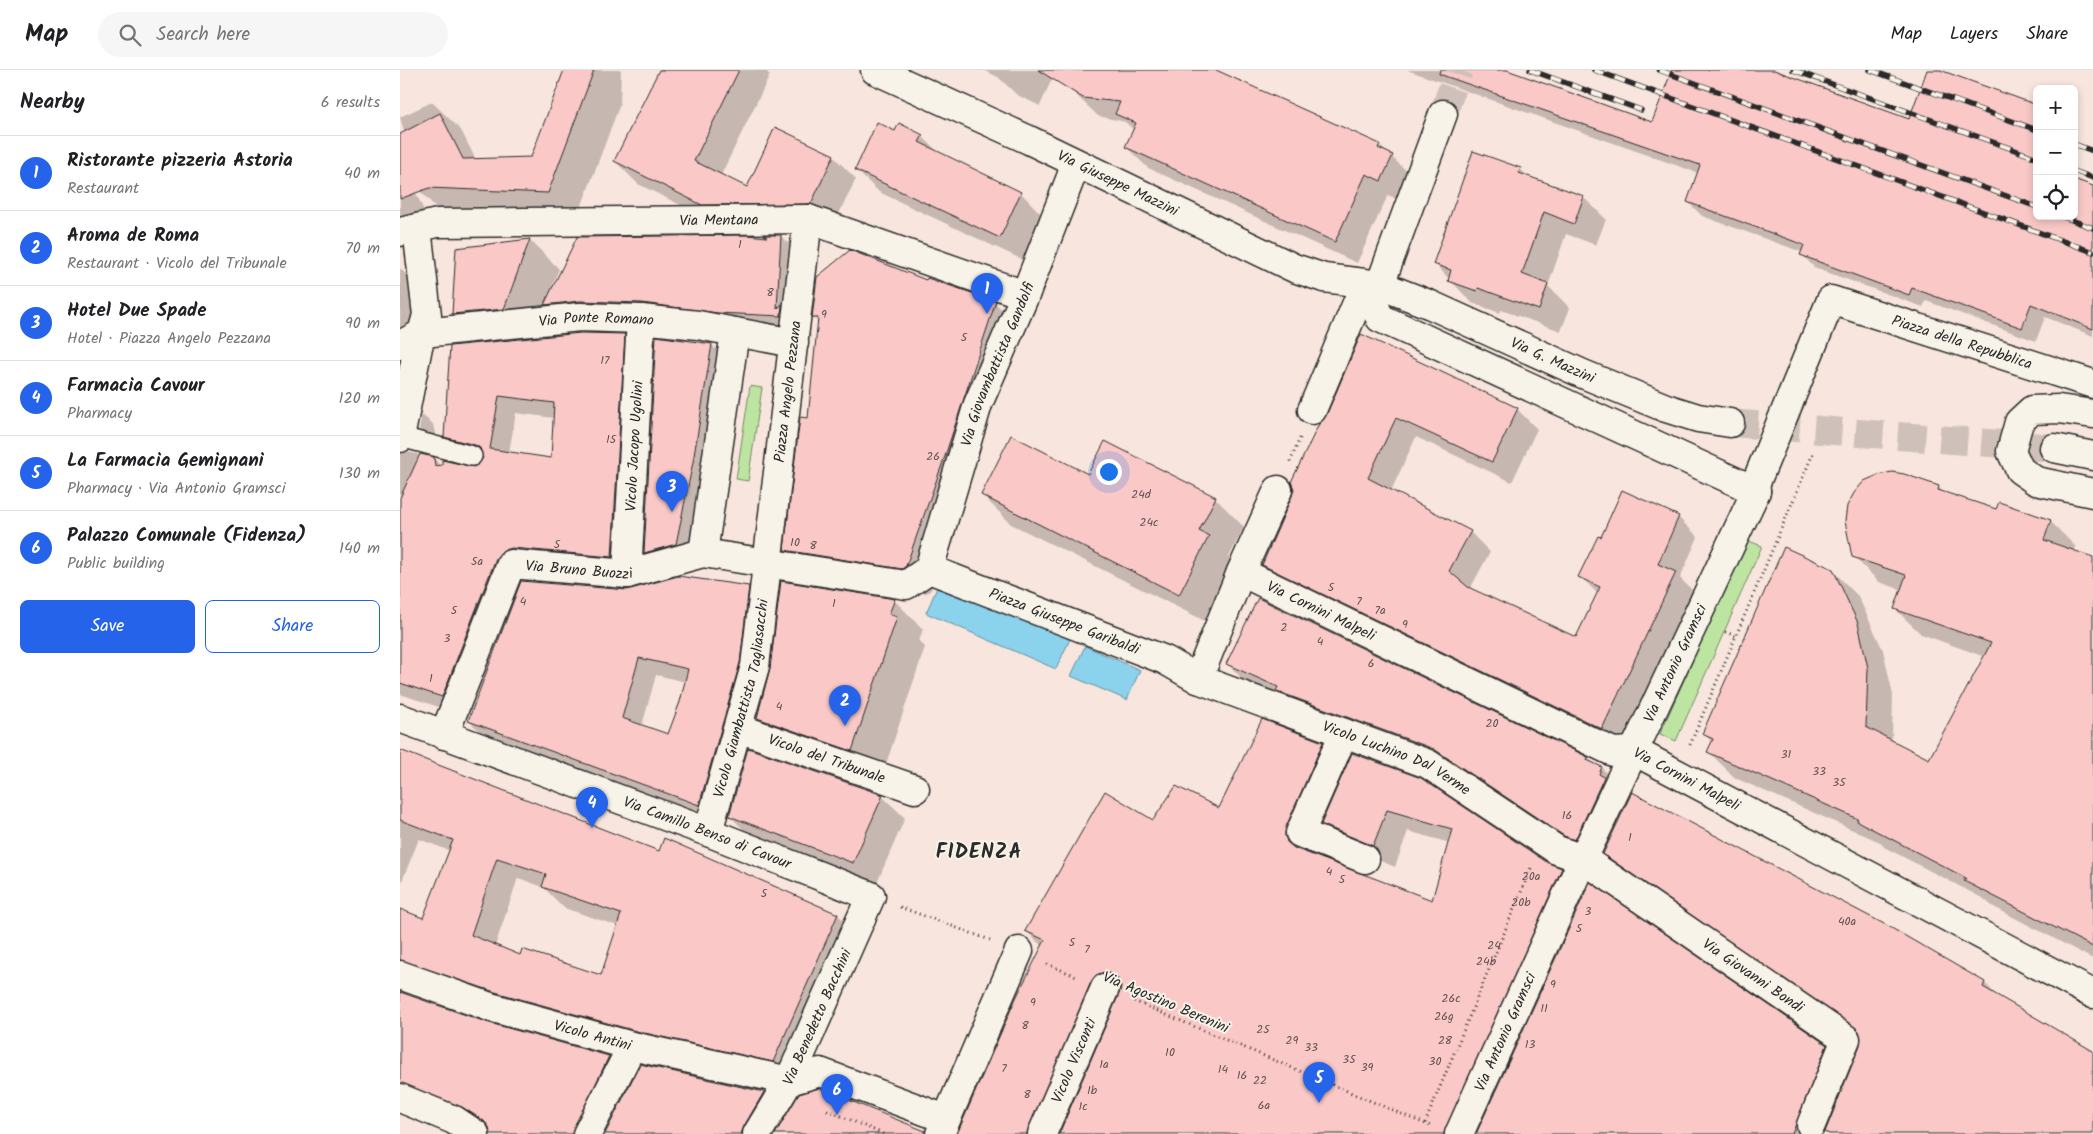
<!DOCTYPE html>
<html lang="en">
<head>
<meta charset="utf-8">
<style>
  :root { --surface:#fff; --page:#f6f6f6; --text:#202124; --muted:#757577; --line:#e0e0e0; --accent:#2563eb }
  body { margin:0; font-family:Kalam,sans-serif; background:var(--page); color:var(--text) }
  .controls { position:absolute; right:15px; top:15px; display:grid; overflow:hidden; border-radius:8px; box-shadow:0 2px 8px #0003 }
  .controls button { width:45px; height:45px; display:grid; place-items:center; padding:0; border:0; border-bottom:1px solid var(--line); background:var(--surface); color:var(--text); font:25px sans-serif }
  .you { position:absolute; left:708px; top:401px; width:18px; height:18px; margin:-12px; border:4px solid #fff; border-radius:50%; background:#1a73e8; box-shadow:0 0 0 8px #1a73e833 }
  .badge { display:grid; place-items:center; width:32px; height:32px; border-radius:50%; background:var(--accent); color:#fff; font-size:16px; font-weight:700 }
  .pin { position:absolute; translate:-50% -41px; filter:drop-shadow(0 1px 2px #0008) }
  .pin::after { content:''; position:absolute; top:26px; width:18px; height:15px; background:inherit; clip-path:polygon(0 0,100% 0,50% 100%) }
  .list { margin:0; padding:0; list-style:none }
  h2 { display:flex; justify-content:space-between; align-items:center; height:65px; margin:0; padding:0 20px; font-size:21px }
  h2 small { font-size:16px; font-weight:400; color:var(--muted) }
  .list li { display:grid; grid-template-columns:32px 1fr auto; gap:15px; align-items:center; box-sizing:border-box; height:75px; padding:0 20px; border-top:1px solid var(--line) }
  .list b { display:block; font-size:19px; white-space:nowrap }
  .list p { margin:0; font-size:16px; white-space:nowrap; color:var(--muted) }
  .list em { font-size:16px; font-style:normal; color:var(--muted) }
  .actions { display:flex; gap:10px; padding:15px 20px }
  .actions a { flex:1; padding:11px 0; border:1px solid var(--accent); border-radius:8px; text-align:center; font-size:18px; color:var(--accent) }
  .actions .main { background:var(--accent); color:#fff }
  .icon { flex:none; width:28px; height:28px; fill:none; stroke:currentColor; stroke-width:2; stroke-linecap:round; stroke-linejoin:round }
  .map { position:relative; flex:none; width:1693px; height:1064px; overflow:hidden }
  header { display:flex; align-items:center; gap:30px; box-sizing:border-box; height:70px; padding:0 25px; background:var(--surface); border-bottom:1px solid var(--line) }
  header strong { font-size:24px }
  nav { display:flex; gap:28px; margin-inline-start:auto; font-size:18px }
  .search { width:350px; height:45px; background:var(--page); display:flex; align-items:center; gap:12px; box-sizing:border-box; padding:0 18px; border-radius:28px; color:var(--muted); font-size:19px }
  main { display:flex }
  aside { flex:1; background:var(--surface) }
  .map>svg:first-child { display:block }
  .green { fill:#bde5a1; stroke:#748866 }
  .water { fill:#8bd2ed; stroke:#658f9f }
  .shadow { fill:#0003; fill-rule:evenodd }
  .building { fill:#fac9c7; stroke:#2b2b2b; fill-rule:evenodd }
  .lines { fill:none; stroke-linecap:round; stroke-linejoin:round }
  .secondary-tunnel { stroke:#cfc1ba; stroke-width:28; stroke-dasharray:28 14; stroke-linecap:butt }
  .lane-casing { stroke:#2b2b2b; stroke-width:22 }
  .street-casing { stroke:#2b2b2b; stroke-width:31 }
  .secondary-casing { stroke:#2b2b2b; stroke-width:31 }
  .path { stroke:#2b2b2b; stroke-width:3; stroke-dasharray:1 4; stroke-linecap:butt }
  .lane { stroke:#f7f3e8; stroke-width:19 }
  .street { stroke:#f7f3e8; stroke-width:28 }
  .secondary { stroke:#f7f3e8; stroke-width:28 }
  .rail-casing { stroke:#2b2b2b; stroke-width:5.5 }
  .rail { stroke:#f7f3e8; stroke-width:4; stroke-dasharray:11; stroke-linecap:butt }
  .labels { text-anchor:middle; stroke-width:4; stroke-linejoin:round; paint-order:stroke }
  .number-label { font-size:12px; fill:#5f5252 }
  .street-label { font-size:15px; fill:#2b2b2b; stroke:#f7f3e8 }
  .district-label { font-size:20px; font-weight:bold; letter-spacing:1px; fill:#2b2b2b; stroke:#f7f3e8 }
</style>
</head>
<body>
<header>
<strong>Map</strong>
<div class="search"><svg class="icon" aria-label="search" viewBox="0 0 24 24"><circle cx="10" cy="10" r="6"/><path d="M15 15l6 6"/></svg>Search here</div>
<nav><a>Map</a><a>Layers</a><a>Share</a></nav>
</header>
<main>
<aside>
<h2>Nearby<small>6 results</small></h2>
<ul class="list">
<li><span class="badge">1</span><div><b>Ristorante pizzeria Astoria</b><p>Restaurant</p></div><em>40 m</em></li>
<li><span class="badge">2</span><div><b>Aroma de Roma</b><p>Restaurant · Vicolo del Tribunale</p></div><em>70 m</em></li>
<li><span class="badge">3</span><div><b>Hotel Due Spade</b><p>Hotel · Piazza Angelo Pezzana</p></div><em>90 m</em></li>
<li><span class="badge">4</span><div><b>Farmacia Cavour</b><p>Pharmacy</p></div><em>120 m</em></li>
<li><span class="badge">5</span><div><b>La Farmacia Gemignani</b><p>Pharmacy · Via Antonio Gramsci</p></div><em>130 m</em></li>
<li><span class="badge">6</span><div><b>Palazzo Comunale (Fidenza)</b><p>Public building</p></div><em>140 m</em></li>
</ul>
<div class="actions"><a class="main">Save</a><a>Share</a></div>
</aside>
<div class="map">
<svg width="1693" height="1064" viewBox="0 0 1693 1064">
  <rect width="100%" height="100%" fill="#f8e6de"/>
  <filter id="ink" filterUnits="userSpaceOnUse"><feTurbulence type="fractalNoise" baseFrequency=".02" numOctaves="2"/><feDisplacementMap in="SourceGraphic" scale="10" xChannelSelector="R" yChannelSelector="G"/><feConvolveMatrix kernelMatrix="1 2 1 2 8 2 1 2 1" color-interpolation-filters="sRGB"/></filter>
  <g filter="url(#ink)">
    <!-- green -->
    <path class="green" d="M350,316L362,318L348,411L336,409Z
      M1346,470L1362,476L1276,671L1260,664Z"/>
    <!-- water -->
    <path class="water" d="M539,513L670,569L656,599L526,543Z
      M685,576L740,600L727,630L671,606Z"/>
    <!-- shadow -->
    <path class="shadow" d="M164,0H221L220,34L176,151L48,150L20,121L0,47L32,32L61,60L76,90L132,89Z
      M260,0H365L370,5L321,105L347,118L433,86L456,109L433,156L325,157L238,114L215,91Z
      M583,0H813L979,75L1014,108L1003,132L988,125L957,193L748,98L726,77L734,60L725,52L698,46L654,4L640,36L617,25L598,7Z
      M1007,0H1104L1253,53L1273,0H1370L1510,51L1528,0H1537L1637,146H1674L1693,118V266L1645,247L1636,271L1526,231L1523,237L1415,198L1401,184L1402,182L1302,146L1288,132L1298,103Z
      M496,62L522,66L541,85L621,123L643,146L623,190L479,122L456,100Z
      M0,90L32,157L0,169Z
      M1120,99L1130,108L1183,127L1206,149L1196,175L1166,164L1148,216L1170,238L1161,261L1101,240L1100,243L1072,233L1035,194Z
      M381,166L410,195L406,260L411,265L409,274L210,260L185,262L224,265L242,283L230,504L120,499L60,644L0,624V343L8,351L2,384L8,382L33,388L41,396L75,398L83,391L63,384L45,366L83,274L53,244L58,179L130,170L159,199L152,216H154ZM145,235L175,264L132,269ZM116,343L154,348L152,389L109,383Z
      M0,198L13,212L23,262L0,265Z
      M527,212L595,233L620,257L531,520L527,523L411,504L386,480L410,350L419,253L413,247Z
      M257,268L312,275L327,290L291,489L260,498L245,483Z
      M1117,339L1137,359L1112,412L1016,367L991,421L1070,462L1090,482L1070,519L1176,569L1198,524L1180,506L1202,469L1278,447L1298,467L1280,508L1295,523L1222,679L883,514L863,494L927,347Z
      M22,345L33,354L36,369L26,367L19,359Z
      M689,405L815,428L844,457L829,487L837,496L809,553L611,454L582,425Z
      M1539,418L1544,423L1597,441L1650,451L1676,477L1674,481L1693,488V889L1592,836L1584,829L1484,777L1480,772L1335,708L1309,682L1313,673L1303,663L1432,500L1458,526L1483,580L1493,625L1492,672L1530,691L1585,587L1521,564L1495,539L1502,520L1479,512L1453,486Z
      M348,518L366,535L317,752L87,668L69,651L227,521ZM256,605L286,612L268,665L242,656Z
      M859,529L1188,689L1202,698L1219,716L1193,787L886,630L845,612L828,594Z
      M494,530L523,559L519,571L525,577L481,709L387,677L358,648Z
      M922,673L944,695L906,783L1033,832L1050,773L1008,761L995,797L944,776L922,754L953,684L1148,794L1161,799L1183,821L1073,1064H660L720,923L712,934L656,1064H558L643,877L626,861L753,752L819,740Z
      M0,681L260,783L265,770L438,845L459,866L394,1012L6,922V925L84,953L209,987L230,1008L201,1064H92L82,1056L0,1026V840L23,850L50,781L19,769L0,816ZM118,808L143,817L164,838L218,856L202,906L121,886L95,876Z
      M482,726L505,748L476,815L353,769L330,746Z
      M1204,783L1487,857L1585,913L1599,928L1693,983V1064H1425L1462,975L1461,968L1226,805Z
      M1426,976L1448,997L1422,1064H1078Z
      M361,1022L382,1043L369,1064H206Z"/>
    <!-- building -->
    <path class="building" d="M164,0H194L148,123L29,118L0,129V64L40,43L63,89L131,87Z
      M259,0H339L294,91L347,117L375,57L434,85L411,134L302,135L214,91Z
      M638,0H816L980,74L978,78L993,85L981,111L966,104L935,172L725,77L736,53L715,44L720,32L683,28Z
      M1040,0H1107L1252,52L1272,0H1374L1509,49L1527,0H1540L1637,35V146H1674V109L1693,116V259L1631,234L1622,258L1512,218L1509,225L1400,185L1404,175L1287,132L1300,95L1039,4Z
      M477,52L495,61L499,53L523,65L519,72L621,122L600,168L455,100Z
      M1073,81L1121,98L1119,103L1184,126L1174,154L1144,142L1122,204L1148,214L1139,240L1078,218L1077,221L1048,211L1051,200L1033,194Z
      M347,165L367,167L364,165H381L377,239L382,234L381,246L318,243L242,233L180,231L144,235L177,167Z
      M130,169L104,239L52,244L56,178Z
      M450,180L526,210L527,208L596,231L545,386L506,496L502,499L384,480L400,347L408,348L418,248H412L417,207Z
      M181,263L225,264L212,487L112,478L103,480L96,488L42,627L0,613V428L20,384L34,387L35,396L42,395V390L74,397L83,388L80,378L75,375L44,367L50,276ZM99,326L154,333L151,388L90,379Z
      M961,264L1118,338L1092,392L996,348L968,408L1071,461L1049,501L1068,517L1176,567L1200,517L1178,507L1198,466L1201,467L1222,420L1279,446L1258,494L1276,502L1202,659L862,495L892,426L894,419L891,412L919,354L926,346Z
      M256,266L312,274L293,392L276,474L244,483Z
      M611,365L688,404L705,371L816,427L799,461L809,466L779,525L581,425Z
      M1492,402L1504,404L1539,416L1538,420L1596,439L1599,432L1651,450L1644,470L1693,487V877L1564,811L1566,808L1457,751L1458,749L1307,682L1313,669L1302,664L1384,477L1433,499L1458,553L1468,598L1466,657L1529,689L1591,573L1494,539L1506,505L1452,487L1445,451L1447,436L1454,423L1464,411L1478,405Z
      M278,506L349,516L340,593L299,735L68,651L121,511L227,520ZM239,588L288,599L280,632L268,664L222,648Z
      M381,511L495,529L489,544L497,547L452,681L357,648L370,598Z
      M858,528L1188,687L1187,690L1202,697L1199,704L1204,707L1175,770L1164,766L1034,679L876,621L878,617L826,594Z
      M862,649L923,672L886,757L885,765L887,772L894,778L1032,830L1052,759L987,740L973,776L921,754L952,683L1021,708L1148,793L1162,798L1044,1064H659L719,924L721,917L718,909L712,904L704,902L696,905L691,912L627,1064H557L615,930L645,870L625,861L705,721L753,750L776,716L819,738Z
      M348,678L483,725L453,793L329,746Z
      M0,680L259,781L264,768L438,844L373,992L236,961L95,922L0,890V839L23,848L53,770L0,750ZM97,788L146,804L142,817L221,844L201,905L122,879L120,885L71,865Z
      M1232,722L1488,856L1585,912L1583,917L1693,981V1064H1429L1425,1062L1460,975L1459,961L1203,784Z
      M1190,812L1427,975L1392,1064H1076Z
      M0,922L86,952L209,986L172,1064H90L89,1057L84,1051L62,1037L0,1013Z
      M240,994L364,1022L344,1056L341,1064H205Z
      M419,1018L525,1061V1064H375L399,1024Z"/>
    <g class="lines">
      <!-- secondary-tunnel -->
      <path class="secondary-tunnel" d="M1043,44L1059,0
        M1330,353L1654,378"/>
      <!-- lane casing -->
      <g class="lane-casing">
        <path id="lane" d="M1,367L72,386"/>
      </g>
      <!-- street casing -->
      <g class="street-casing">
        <g id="street">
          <path id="s1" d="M0,162L37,153L408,149L625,225"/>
          <path d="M965,214L980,248L1356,421"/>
          <path id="s2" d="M0,275L23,263L180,247L241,249L298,255L394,273"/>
          <path d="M912,340L965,214"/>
          <path d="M1693,344L1659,339L1632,340L1619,352L1611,381L1620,400L1636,411L1693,423"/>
          <path d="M0,368L18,277L27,245L17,158"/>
          <path d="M303,483L335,262"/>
          <path id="s3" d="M529,499L765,590L798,609L1028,694L1157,780L1183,789L1446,969L1411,1055"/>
          <path id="s4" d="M529,499L578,334L625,225L676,94"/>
          <path id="s5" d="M841,502L1213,682L1234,681L1693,924"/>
          <path id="s6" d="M227,504L241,249"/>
          <path d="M798,609L841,502L878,420"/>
          <path id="s7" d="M0,648L308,762L471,826L389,1011L357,1064"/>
          <path id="s8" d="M338,658L515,719"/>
          <path d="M944,663L900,763L965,789"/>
          <path id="s9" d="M44,665L111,494L227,504L303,483L506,515L529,499"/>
          <path id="s10" d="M308,762L355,596L408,149"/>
          <path id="s11" d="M0,905L90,937L232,976L389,1011L420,1002L546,1049"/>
          <path d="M0,1028L54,1050L75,1064"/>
          <path d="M187,1064L232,976"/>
          <path d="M540,1064L619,881"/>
          <path id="s12" d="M642,1064L705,918"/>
          <path id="s13" d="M1059,1064L1183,789L1356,421L1355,415L1431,230L1693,314"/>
        </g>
      </g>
      <!-- secondary casing -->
      <g class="secondary-casing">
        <g id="secondary">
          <path id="s14" d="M475,0L629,70L894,198L924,208L980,215L1031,235L1183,304L1266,338L1298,348L1330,353"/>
          <path d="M980,215L1043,44"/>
          <path d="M1654,378L1693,386"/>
        </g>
      </g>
      <!-- path -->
      <path class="path" d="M890,392L900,368
        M1325,562L1336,566
        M1290,675L1414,381
        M500,837L590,870
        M647,894L678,907
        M734,931L1030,1056
        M427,1040L483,1064
        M1025,1053L1131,798"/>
      <!-- lane -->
      <use href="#lane" class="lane"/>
      <!-- street -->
      <use href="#street" class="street"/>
      <!-- secondary -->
      <use href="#secondary" class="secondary"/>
      <!-- rail casing -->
      <g class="rail-casing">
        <path id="rail" d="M1130,0L1241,40
          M1194,0L1693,182
          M1259,0L1637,137
          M1393,0L1637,88
          M1470,0L1637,60
          M1674,74L1693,81
          M1674,101L1693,108
          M1661,146L1693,158"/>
      </g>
      <!-- rail -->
      <use href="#rail" class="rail"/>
    </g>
  </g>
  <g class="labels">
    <!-- number labels -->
    <g class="number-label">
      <text x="340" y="178">1</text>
      <text x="370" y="226">8</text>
      <text x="424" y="248">9</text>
      <text x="564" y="271">5</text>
      <text x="205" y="294">17</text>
      <text x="211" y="373">15</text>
      <text x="533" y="390">26</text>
      <text x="741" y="428">24d</text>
      <text x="749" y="456">24c</text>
      <text x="395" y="476">10</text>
      <text x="157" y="478">5</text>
      <text x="413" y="479">8</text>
      <text x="77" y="495">5a</text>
      <text x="931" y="521">5</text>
      <text x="123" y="535">4</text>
      <text x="959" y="535">7</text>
      <text x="434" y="537">1</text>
      <text x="54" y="544">5</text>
      <text x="980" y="544">7a</text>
      <text x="1005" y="558">9</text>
      <text x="884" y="561">2</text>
      <text x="47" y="572">3</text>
      <text x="920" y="575">4</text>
      <text x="971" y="597">6</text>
      <text x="31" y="612">1</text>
      <text x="379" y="640">4</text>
      <text x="1092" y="657">20</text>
      <text x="1386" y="688">31</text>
      <text x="1419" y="705">33</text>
      <text x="1439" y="716">35</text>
      <text x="1167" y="749">16</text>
      <text x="1230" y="771">1</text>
      <text x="929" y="805">4</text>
      <text x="1131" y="810">20a</text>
      <text x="942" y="813">5</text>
      <text x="364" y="827">5</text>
      <text x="1121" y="836">20b</text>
      <text x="1188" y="845">3</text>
      <text x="1447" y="855">40a</text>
      <text x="1179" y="862">5</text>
      <text x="672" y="876">5</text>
      <text x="1094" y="879">24</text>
      <text x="687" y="883">7</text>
      <text x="1086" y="895">24b</text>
      <text x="1153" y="918">9</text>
      <text x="1051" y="932">26c</text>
      <text x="633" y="936">9</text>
      <text x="1144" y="942">11</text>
      <text x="1044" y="950">26g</text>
      <text x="625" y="959">8</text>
      <text x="863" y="963">25</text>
      <text x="892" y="974">29</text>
      <text x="1045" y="974">28</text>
      <text x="1130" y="978">13</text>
      <text x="911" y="981">33</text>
      <text x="770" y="986">10</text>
      <text x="949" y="993">35</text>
      <text x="1035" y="995">30</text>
      <text x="704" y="998">1a</text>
      <text x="967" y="1001">39</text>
      <text x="604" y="1002">7</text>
      <text x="823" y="1003">14</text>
      <text x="842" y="1009">16</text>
      <text x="860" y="1014">22</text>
      <text x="692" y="1024">1b</text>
      <text x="627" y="1028">8</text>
      <text x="864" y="1039">6a</text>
      <text x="683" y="1040">1c</text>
    </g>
    <!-- street labels -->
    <g class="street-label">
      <text dy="5" stroke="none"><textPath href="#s14" startOffset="268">Via Giuseppe Mazzini</textPath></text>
      <text dy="5" stroke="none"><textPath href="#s1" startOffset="320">Via Mentana</textPath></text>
      <text dy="5" stroke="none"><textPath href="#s2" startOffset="200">Via Ponte Romano</textPath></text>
      <text dy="5" stroke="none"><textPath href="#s13" startOffset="1052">Piazza della Repubblica</textPath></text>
      <text dy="5" stroke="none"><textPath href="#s14" startOffset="740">Via G. Mazzini</textPath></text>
      <text dy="5" stroke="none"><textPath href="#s4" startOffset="216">Via Giovambattista Gandolfi</textPath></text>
      <text dy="5" stroke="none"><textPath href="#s10" startOffset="449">Piazza Angelo Pezzana</textPath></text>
      <text dy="5" stroke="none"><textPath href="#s6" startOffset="128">Vicolo Jacopo Ugolini</textPath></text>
      <text dy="5" stroke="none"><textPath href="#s9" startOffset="252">Via Bruno Buozzi</textPath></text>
      <text dy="5" stroke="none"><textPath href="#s5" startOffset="89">Via Cornini Malpeli</textPath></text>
      <text dy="5" stroke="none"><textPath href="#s3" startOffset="145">Piazza Giuseppe Garibaldi</textPath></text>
      <text dy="5" stroke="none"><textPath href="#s13" startOffset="518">Via Antonio Gramsci</textPath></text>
      <text dy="5" stroke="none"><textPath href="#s10" startOffset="138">Vicolo Giambattista Tagliasacchi</textPath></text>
      <text dy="5" stroke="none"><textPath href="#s8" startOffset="94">Vicolo del Tribunale</textPath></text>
      <text dy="5" stroke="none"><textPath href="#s3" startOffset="505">Vicolo Luchino Dal Verme</textPath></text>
      <text dy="5" stroke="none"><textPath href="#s5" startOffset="494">Via Cornini Malpeli</textPath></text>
      <text dy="5" stroke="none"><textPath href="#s7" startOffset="328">Via Camillo Benso di Cavour</textPath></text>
      <text dy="5" stroke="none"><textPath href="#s3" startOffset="925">Via Giovanni Bondi</textPath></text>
      <text transform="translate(766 932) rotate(23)" y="5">Via Agostino Berenini</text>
      <text transform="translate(417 947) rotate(-66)" y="5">Via Benedetto Bacchini</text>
      <text dy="5" stroke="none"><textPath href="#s13" startOffset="112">Via Antonio Gramsci</textPath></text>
      <text dy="5" stroke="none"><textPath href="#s11" startOffset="202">Vicolo Antini</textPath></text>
      <text dy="5" stroke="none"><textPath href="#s12" startOffset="80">Vicolo Visconti</textPath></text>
    </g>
    <!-- district labels -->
    <g class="district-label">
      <text x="579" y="788">FIDENZA</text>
    </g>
  </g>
</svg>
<div class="controls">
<button>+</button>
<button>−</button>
<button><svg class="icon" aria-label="locate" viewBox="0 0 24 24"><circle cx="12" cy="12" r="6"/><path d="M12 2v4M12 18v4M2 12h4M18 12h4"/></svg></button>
</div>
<div class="you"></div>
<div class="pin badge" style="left:587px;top:244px">1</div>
<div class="pin badge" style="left:445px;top:656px">2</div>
<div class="pin badge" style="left:272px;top:442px">3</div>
<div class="pin badge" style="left:192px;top:758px">4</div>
<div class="pin badge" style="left:919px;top:1033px">5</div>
<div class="pin badge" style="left:437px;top:1045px">6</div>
</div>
</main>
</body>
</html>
